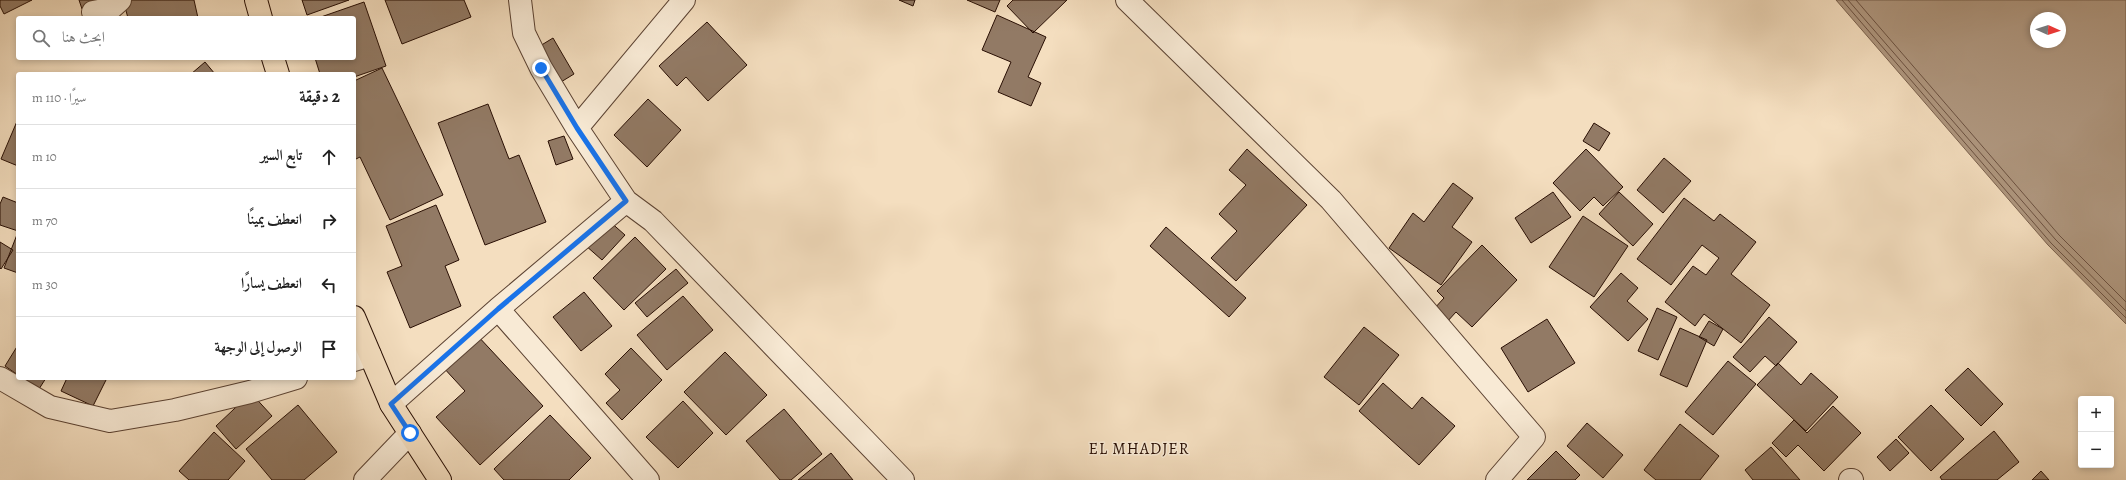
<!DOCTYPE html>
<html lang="ar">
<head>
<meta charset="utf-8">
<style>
  :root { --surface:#fff; --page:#f2f2f2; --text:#222; --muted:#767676; --line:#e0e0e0 }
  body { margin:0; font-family:Alegreya,Amiri,serif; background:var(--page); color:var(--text); direction:rtl }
  .controls { position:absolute; right:12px; bottom:12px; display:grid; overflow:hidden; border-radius:4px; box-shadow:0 2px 6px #0003 }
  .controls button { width:36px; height:36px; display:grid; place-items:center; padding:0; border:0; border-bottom:1px solid var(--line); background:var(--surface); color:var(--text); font:20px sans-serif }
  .compass { position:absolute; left:2030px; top:12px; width:36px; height:36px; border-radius:50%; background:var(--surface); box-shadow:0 2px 6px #0003; rotate:93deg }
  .stop { position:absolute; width:12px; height:12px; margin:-9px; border:3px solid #1a73e8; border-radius:50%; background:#fff }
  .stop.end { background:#1a73e8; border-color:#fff; box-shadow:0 1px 4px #0008 }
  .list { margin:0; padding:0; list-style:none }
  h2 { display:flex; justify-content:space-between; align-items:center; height:52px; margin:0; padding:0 16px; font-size:17px }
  h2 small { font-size:13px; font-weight:400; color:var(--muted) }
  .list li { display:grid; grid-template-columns:26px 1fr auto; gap:12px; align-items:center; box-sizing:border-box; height:64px; padding:0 16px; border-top:1px solid var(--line) }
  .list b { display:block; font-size:15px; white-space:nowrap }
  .list em { font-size:13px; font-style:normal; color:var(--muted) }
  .icon { flex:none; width:22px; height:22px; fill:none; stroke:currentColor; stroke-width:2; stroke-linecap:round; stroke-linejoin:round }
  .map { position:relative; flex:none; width:2126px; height:480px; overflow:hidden; direction:ltr }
  .search { position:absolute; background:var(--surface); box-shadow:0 2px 6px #0003; left:16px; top:16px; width:340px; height:44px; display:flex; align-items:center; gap:10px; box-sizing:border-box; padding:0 14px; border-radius:4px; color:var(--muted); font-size:15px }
  .panel { position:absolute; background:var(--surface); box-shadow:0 2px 6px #0003; left:16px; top:72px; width:340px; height:308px; border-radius:4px; direction:rtl }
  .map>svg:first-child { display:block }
  .water { fill:#af977f; stroke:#79604d; fill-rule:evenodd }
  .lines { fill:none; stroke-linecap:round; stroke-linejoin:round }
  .shore { stroke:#6c5241; stroke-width:1 }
  .building { fill:#927a65; stroke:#280e03 }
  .minor-casing { stroke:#5b4232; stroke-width:24 }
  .major-casing { stroke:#280e03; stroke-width:24 }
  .minor { stroke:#f8ead5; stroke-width:22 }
  .major { stroke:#f4debf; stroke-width:22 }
  .route { stroke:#1a73e8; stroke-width:5 }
  .labels { text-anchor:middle; stroke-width:3; stroke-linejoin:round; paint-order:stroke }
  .quarter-label { font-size:16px; letter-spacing:1px; fill:#280e03; stroke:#f8ead5 }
</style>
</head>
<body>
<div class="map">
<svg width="2126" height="480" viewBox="0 0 2126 480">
  <rect width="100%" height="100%" fill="#f4debf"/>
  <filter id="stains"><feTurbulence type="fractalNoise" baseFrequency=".005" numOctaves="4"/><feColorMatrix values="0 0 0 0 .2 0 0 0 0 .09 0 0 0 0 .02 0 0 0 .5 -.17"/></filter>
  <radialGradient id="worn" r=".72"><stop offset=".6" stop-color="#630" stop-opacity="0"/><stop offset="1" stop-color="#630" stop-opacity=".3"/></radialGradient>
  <!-- water -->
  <path class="water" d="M1836,0H2126V324L2048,245ZM2036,18H2060V42H2036Z"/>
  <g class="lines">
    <!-- shore -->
    <path class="shore" d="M1842,0L2051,243L2126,318
      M1848,0L2055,239L2126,311
      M1856,0L2059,235L2126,302"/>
  </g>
  <!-- building -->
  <path class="building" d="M0,0H32L4,14L0,6Z
    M79,0H100L101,2L82,9Z
    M123,0H194L198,18H128Z
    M302,0H349L307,15Z
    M385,0H464L471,17L402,44Z
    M899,0H915L913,6Z
    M967,0H1000L995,12Z
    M1013,0H1067L1033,33L1007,6Z
    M364,2L386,66L354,77V74H320L315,58H354V18H318Z
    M997,15L1046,37L1028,77L1041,83L1031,106L998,92L1011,62L982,50Z
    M707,22L747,65L708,101L686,77L677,86L659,66Z
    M553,38L574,74L556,85L535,49Z
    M205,62L215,74H191Z
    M382,68L443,195L390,220L360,157L354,160V81Z
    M648,99L681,130L647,167L614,135Z
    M488,104L509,159L519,155L546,222L485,245L438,123Z
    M18,119V166L1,159Z
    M1594,123L1610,133L1599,151L1583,141Z
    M564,136L573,159L556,165L548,141Z
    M1247,149L1307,205L1236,281L1211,258L1237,231L1219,214L1246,185L1229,170Z
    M1586,149L1623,187L1603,206L1594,197L1580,211L1553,183Z
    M1664,158L1691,181L1663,213L1637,190Z
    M1453,183L1473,198L1452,227L1472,242L1441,285L1389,248L1413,213L1424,222Z
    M1553,192L1571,217L1531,243L1515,218Z
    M1619,192L1653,224L1633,246L1599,214Z
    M3,197L18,203V231L0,225V204Z
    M1684,198L1714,221L1720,214L1756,242L1731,274L1770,305L1741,343L1704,314L1695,326L1665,302L1693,266L1706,275L1719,258L1702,245L1671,285L1637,259Z
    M436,205L459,260L445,266L461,306L410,328L387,272L402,266L386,226Z
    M1583,216L1628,246L1594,297L1549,267Z
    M608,220L625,235L602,260L585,245Z
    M1166,227L1246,298L1229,317L1150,246Z
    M18,232V273L4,268Z
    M635,237L666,269L624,310L593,278Z
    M0,242L13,250L1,269L0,268Z
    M1482,245L1517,280L1472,327L1456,312L1446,323L1433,310L1444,298L1437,291Z
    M676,269L688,283L647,317L635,303Z
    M1621,273L1638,288L1627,301L1648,319L1628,341L1590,307Z
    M584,292L612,326L581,351L553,317Z
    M683,296L713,330L667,370L637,335Z
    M1657,308L1677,317L1658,360L1638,351Z
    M1769,317L1797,342L1776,366L1765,356L1750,372L1733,357Z
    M1547,319L1575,363L1528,392L1501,348Z
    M1709,321L1723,329L1714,346L1699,337Z
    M1364,327L1399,355L1359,405L1324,377Z
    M1680,328L1707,340L1687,387L1660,375Z
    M476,334L543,406L480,465L436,417L465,391L442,366Z
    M18,345V375L5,366Z
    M631,348L662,380L622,420L606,403L620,390L605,374Z
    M725,352L767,395L726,435L684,392Z
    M1728,361L1756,384L1713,435L1685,412Z
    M1778,363L1801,385L1811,373L1838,397L1806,431L1757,385Z
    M1968,368L2003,404L1981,426L1945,390Z
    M23,378H46L39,389Z
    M67,378H107L93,406L61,391Z
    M1383,383L1412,409L1422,397L1455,426L1419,465L1359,411Z
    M251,393L272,416L236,449L216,426Z
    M683,401L713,433L678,468L646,437Z
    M298,405L337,452L304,480H272L246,449Z
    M1931,405L1964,439L1931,471L1898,437Z
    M1833,406L1861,433L1824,471L1798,445L1786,457L1772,443L1794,420L1807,433Z
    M784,409L822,454L791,480H780L746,441Z
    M550,415L591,458L569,480H504L494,469Z
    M1587,423L1623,455L1603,478L1567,446Z
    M1680,424L1719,456L1700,480H1656L1644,470Z
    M1994,431L2019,462L1997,480H1942L1940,477Z
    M214,432L245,461L228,480H189L179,471Z
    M1896,439L1909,453L1890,471L1877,457Z
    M1771,447L1800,480H1753L1745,470Z
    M1556,451L1580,475L1575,480H1527Z
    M831,453L853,480H798Z
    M2041,471L2049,480H2032Z"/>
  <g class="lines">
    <!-- minor casing -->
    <g class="minor-casing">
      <path id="minor" d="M1127,0L1331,200L1534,437L1497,480
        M93,12L110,9L120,0
        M577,128L684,0
        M626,201L653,221L903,480
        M498,309L648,480
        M354,360L370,355
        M0,378L50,407L110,421L175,410L250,392L296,378
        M391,404L498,309L626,201L577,128L541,68L524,33L520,0
        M365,480L410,433
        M1850,480H1852"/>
    </g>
    <!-- major casing -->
    <g class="major-casing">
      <path id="major" d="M256,0L261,18
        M273,58L278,74
        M354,317L391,404L440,480"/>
    </g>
    <!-- minor -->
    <use href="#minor" class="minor"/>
    <!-- major -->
    <use href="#major" class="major"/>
  </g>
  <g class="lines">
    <!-- route -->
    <path class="route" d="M410,433L391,404L498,309L626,201L577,128L541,68"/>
  </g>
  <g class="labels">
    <!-- quarter labels -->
    <g class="quarter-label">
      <text x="1139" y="454">EL MHADJER</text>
    </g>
  </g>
  <rect width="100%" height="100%" filter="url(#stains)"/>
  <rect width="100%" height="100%" fill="url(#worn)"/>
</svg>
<div class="controls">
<button>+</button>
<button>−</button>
</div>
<svg class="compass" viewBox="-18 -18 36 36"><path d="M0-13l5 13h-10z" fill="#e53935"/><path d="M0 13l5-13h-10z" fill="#767676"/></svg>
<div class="stop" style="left:410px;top:433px"></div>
<div class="stop end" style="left:541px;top:68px"></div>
<div class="search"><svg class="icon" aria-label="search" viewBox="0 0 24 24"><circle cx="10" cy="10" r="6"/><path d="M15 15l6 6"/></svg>ابحث هنا</div>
<section class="panel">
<h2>2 دقيقة<small>سيرًا · 110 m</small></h2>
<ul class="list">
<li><svg class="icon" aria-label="ahead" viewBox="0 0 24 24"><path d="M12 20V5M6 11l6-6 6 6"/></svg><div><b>تابع السير</b></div><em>10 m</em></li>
<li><svg class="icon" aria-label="right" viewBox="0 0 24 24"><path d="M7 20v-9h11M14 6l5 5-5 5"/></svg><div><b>انعطف يمينًا</b></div><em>70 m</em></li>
<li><svg class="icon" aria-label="left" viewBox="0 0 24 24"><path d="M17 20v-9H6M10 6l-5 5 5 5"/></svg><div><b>انعطف يسارًا</b></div><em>30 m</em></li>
<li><svg class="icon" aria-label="arrive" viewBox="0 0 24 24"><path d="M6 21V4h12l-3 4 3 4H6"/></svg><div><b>الوصول إلى الوجهة</b></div></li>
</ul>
</section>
</div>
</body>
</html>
